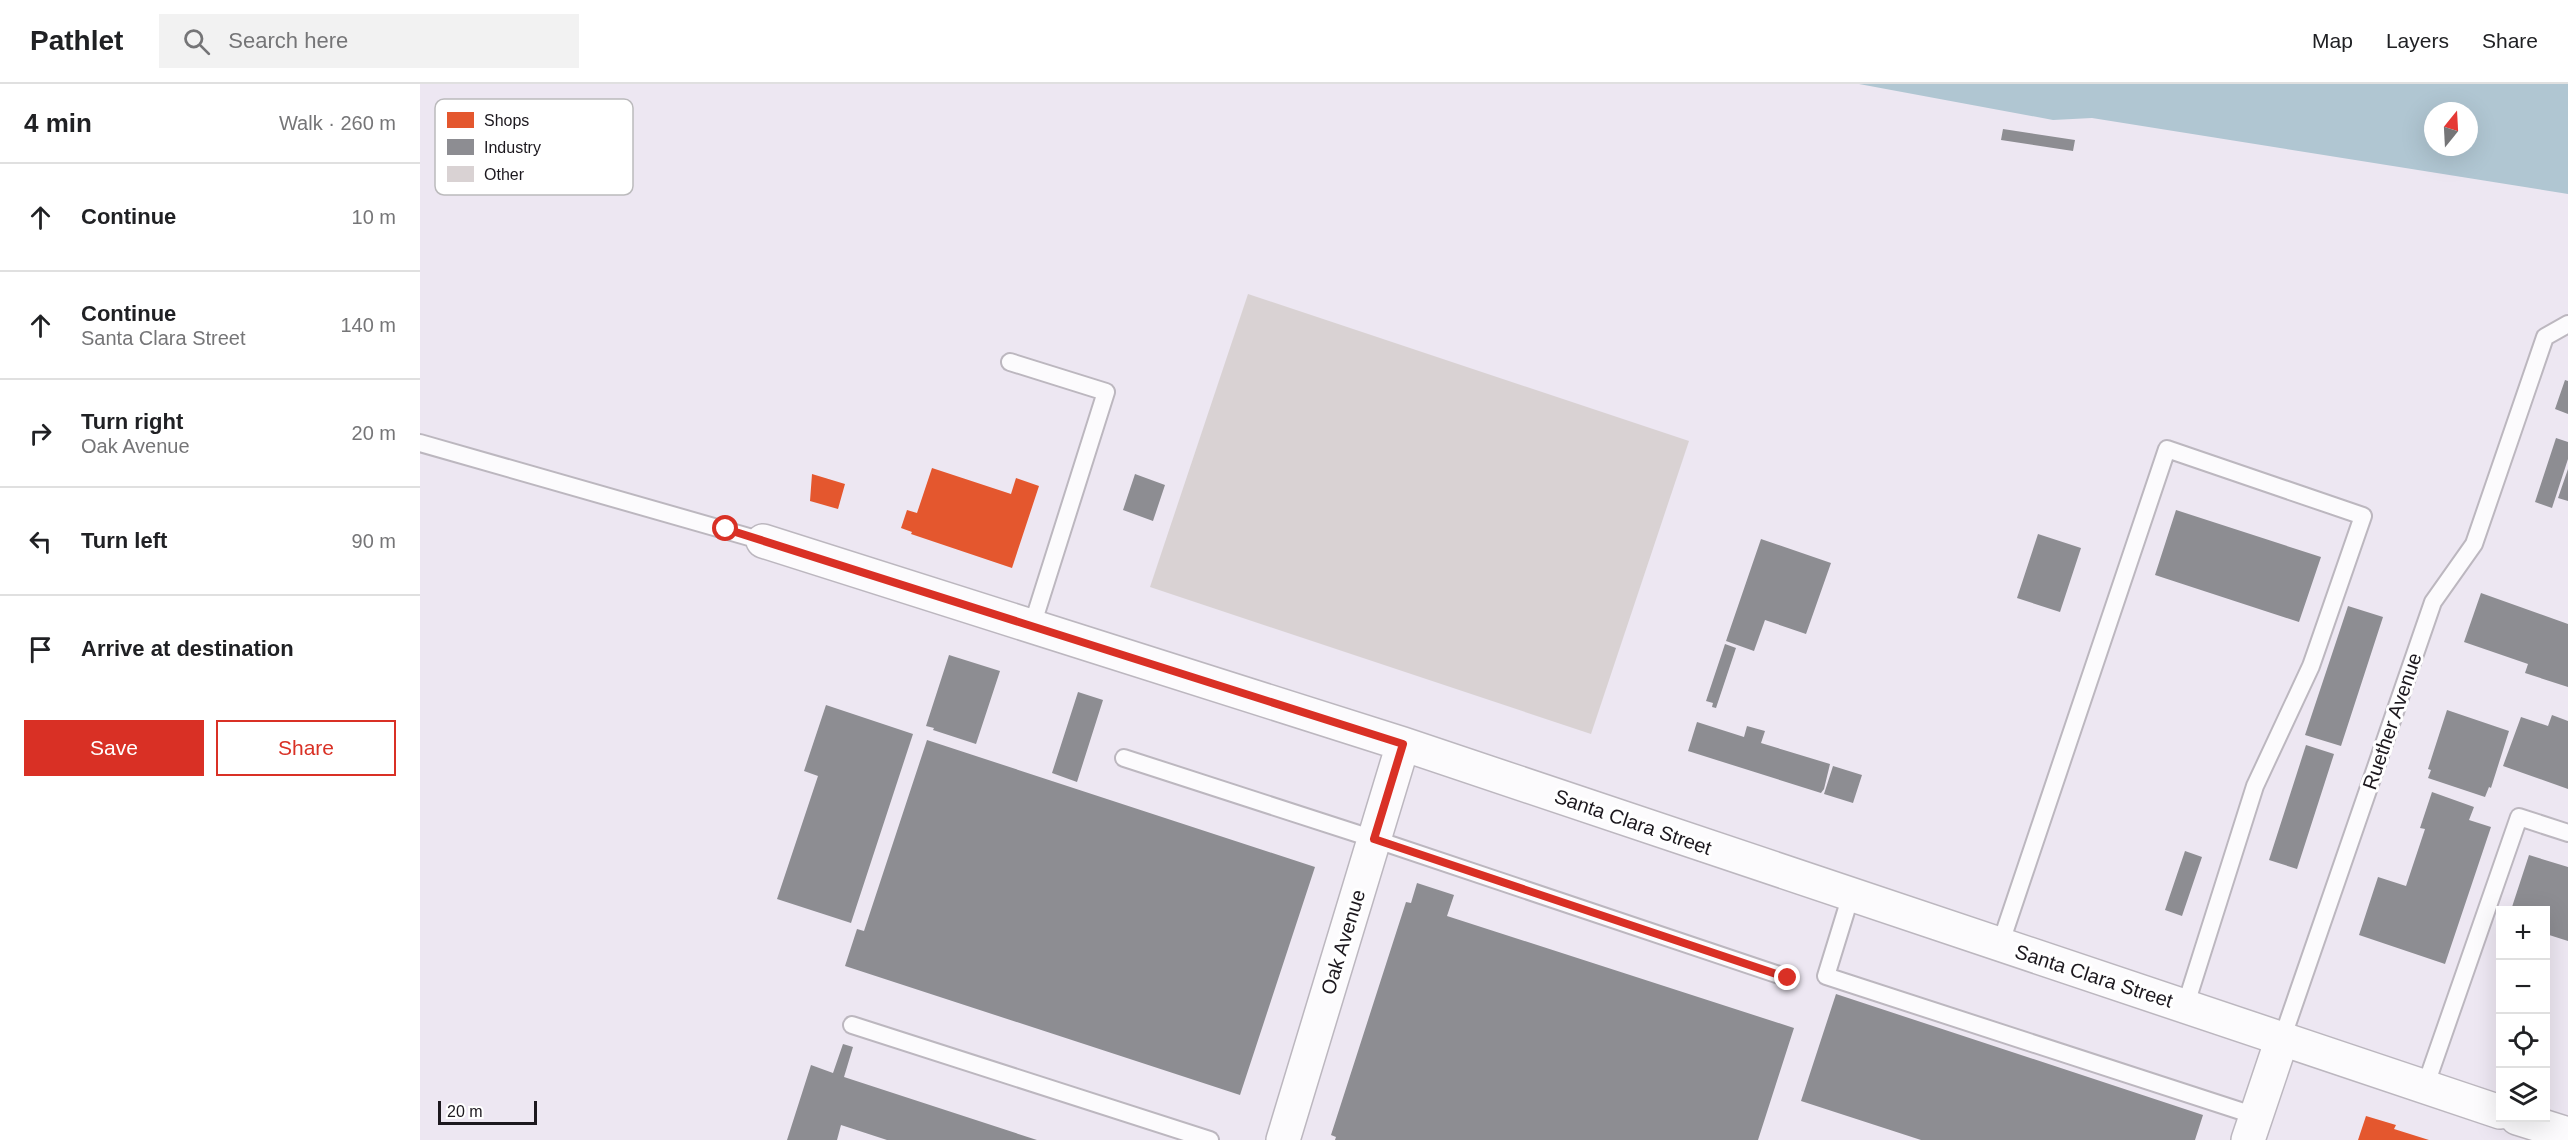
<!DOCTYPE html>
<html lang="en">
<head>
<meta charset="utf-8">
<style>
  :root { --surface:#fff; --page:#f2f2f2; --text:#202124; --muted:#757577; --line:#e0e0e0; --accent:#d93025 }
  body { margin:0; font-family:Arial,sans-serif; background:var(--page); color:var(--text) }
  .controls { position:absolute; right:18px; bottom:18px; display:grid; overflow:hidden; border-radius:0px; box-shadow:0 6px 24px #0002 }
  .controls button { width:54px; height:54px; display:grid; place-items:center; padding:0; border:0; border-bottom:2px solid var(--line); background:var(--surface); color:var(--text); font:30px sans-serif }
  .compass { position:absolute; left:2004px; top:18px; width:54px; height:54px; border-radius:50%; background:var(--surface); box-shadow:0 6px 24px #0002; rotate:18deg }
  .scale { position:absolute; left:18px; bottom:15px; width:99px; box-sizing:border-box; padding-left:6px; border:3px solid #1c181e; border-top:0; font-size:16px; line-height:21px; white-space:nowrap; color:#1c181e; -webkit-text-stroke:4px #fff; paint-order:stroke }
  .stop { position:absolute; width:18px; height:18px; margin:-14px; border:4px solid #d93025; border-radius:50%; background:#fff }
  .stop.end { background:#d93025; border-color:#fff; box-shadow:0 2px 6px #0008 }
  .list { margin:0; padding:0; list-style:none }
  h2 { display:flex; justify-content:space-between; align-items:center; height:78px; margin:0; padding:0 24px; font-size:26px }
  h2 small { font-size:20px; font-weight:400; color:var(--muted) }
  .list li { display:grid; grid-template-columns:39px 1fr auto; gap:18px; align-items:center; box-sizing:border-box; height:108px; padding:0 24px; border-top:2px solid var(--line) }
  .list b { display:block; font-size:22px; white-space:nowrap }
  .list p { margin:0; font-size:20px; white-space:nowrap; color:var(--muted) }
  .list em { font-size:20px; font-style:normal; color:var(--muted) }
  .actions { display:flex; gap:12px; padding:18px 24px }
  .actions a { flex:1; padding:14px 0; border:2px solid var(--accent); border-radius:0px; text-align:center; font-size:21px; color:var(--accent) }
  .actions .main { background:var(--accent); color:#fff }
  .icon { flex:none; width:33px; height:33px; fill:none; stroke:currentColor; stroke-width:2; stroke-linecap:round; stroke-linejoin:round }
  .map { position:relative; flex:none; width:2148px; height:1056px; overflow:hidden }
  header { display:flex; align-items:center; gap:36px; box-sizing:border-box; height:84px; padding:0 30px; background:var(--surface); border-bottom:2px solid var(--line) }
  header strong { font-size:28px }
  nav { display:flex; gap:33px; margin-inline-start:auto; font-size:21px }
  .search { width:420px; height:54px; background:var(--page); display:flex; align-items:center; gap:15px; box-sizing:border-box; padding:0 21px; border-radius:0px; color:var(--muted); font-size:22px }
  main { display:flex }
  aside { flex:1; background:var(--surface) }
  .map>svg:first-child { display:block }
  .water { fill:#b0c6d2; fill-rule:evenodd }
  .shops { fill:#e4572e }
  .industry { fill:#8d8d92 }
  .building { fill:#d9d2d3 }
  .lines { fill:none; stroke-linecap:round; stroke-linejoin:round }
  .lane-casing { stroke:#bcb7bf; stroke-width:20 }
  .street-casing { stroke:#bcb7bf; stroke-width:36 }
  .lane { stroke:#fcfbfd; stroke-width:16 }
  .street { stroke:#fcfbfd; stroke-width:33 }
  .route { stroke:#d93025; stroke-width:8 }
  .labels { text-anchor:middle; stroke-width:6; stroke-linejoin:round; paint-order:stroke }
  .street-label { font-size:20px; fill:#1c181e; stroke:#fff }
  .key { fill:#fff; stroke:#bbbabc; stroke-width:1.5 }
  .key-label { font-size:16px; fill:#1c181e }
</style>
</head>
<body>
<header>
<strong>Pathlet</strong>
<div class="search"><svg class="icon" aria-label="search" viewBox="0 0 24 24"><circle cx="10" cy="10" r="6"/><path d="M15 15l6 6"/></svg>Search here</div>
<nav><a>Map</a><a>Layers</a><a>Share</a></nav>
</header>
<main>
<aside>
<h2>4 min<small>Walk · 260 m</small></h2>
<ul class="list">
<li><svg class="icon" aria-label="ahead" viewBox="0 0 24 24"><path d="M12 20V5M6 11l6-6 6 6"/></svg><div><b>Continue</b></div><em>10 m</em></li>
<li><svg class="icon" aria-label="ahead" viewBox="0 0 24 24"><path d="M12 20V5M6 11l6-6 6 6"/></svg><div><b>Continue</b><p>Santa Clara Street</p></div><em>140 m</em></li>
<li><svg class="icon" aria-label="right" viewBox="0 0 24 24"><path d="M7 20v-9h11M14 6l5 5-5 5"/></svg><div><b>Turn right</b><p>Oak Avenue</p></div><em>20 m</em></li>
<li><svg class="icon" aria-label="left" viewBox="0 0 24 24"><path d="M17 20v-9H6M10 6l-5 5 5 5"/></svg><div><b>Turn left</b></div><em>90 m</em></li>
<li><svg class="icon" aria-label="arrive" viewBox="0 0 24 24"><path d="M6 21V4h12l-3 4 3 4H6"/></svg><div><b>Arrive at destination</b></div></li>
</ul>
<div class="actions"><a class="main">Save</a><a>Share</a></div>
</aside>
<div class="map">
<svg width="2148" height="1056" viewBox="0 0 2148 1056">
  <rect width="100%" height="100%" fill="#ede7f2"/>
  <!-- water -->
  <path class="water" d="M1439,0H2148V110L1672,34L1633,36ZM2013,27H2049V63H2013Z"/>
  <!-- shops -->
  <path class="shops" d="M512,384L591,410L596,394L619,402L592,484L491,450L492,448L481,444L487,426L497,429Z
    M392,390L425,400L418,425L390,417Z
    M1946,1032L1976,1041L1974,1045L2009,1056H1938Z"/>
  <!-- industry -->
  <path class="industry" d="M1583,45L1655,56L1653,67L1581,56Z
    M2145,296L2148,297V330L2135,325Z
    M2136,354L2148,358V375L2132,424L2115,418Z
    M2148,385V417L2138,414Z
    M715,390L745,401L733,437L703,426Z
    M1756,426L1901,473L1879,538L1735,491Z
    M1618,450L1661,464L1640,528L1597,514Z
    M1341,455L1411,479L1386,550L1345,536L1334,567L1306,557Z
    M2061,509L2148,540V603L2105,589L2108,580L2044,558Z
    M1928,522L1963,533L1921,662L1885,651Z
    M1305,560L1316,564L1296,624L1292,623L1293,619L1286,617Z
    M529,571L580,587L556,660L513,646L514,644L506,642Z
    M658,608L683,616L657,698L632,689Z
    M406,621L493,650L431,839L357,815L398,692L384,687Z
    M2027,626L2089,647L2071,704L2069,703L2065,713L2008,694L2011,686L2008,685Z
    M2132,631L2148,637V705L2083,682L2101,633L2128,642Z
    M1277,638L1324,653L1327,642L1345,647L1341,659L1410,680L1404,705L1401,709L1268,667Z
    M507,656L895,783L820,1011L425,882L437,845L444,847Z
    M1886,661L1914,670L1877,785L1849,776Z
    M1413,682L1442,691L1433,719L1404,710Z
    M2012,708L2054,723L2049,736L2071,743L2025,880L1939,851L1958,793L1986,802L2005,745L2000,744Z
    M1765,767L1782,773L1762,832L1745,826Z
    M2109,771L2148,783V857L2126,850V826H2091Z
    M997,799L1034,811L1027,832L1374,944L1338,1056H915L916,1053L911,1051L986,818L991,819Z
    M1416,910L1783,1031L1775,1056H1501L1381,1017Z
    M423,960L433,963L424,993L617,1056H467L421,1041L417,1056H367L391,981L413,989Z"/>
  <!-- building -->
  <path class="building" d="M828,210L1269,357L1171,650L730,503Z"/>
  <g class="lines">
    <!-- lane casing -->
    <g class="lane-casing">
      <path id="lane" d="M590,278L686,308L612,542
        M0,359L343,457
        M704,674L954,755L1368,894
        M1431,811L1406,892L1836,1032
        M1580,861L1747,365L1943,432L1891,582L1835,702L1765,923
        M432,941L790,1056
        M1862,955L2013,518L2054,460L2125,253L2148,240
        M2005,1003L2099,733L2148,749"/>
    </g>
    <!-- street casing -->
    <g class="street-casing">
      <path id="street" d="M343,457L983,660L2080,1028
        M2097,1034L2148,1050
        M863,1056L983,660
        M1828,1056L1862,955"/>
    </g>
    <!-- lane -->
    <use href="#lane" class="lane"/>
    <!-- street -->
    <use href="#street" class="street"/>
  </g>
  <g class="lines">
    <!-- route -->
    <path class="route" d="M306,445L983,660L954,755L1368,894"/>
  </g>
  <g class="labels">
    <!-- street labels -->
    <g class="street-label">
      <text transform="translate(1972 637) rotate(-71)" y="7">Ruether Avenue</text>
      <text transform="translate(1213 738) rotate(19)" y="7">Santa Clara Street</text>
      <text transform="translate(923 858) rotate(-73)" y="7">Oak Avenue</text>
      <text transform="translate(1674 892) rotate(18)" y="7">Santa Clara Street</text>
    </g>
  </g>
  <!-- legend -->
  <rect x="15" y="15" width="198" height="96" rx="9" class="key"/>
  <rect x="27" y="28" width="27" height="16" fill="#e4572e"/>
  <rect x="27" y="55" width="27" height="16" fill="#8d8d92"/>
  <rect x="27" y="82" width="27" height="16" fill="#d9d2d3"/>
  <g class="key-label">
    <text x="64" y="42">Shops</text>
    <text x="64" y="69">Industry</text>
    <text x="64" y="96">Other</text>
  </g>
</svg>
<div class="controls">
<button>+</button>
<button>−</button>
<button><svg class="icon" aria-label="locate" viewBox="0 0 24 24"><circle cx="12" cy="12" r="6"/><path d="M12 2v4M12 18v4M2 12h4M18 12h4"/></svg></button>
<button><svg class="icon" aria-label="layers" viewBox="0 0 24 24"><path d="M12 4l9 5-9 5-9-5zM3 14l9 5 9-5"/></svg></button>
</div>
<svg class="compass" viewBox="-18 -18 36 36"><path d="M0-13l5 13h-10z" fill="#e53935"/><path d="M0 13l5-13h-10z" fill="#757577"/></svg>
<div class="scale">20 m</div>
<div class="stop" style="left:306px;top:445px"></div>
<div class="stop end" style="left:1368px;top:894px"></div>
</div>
</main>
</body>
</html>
